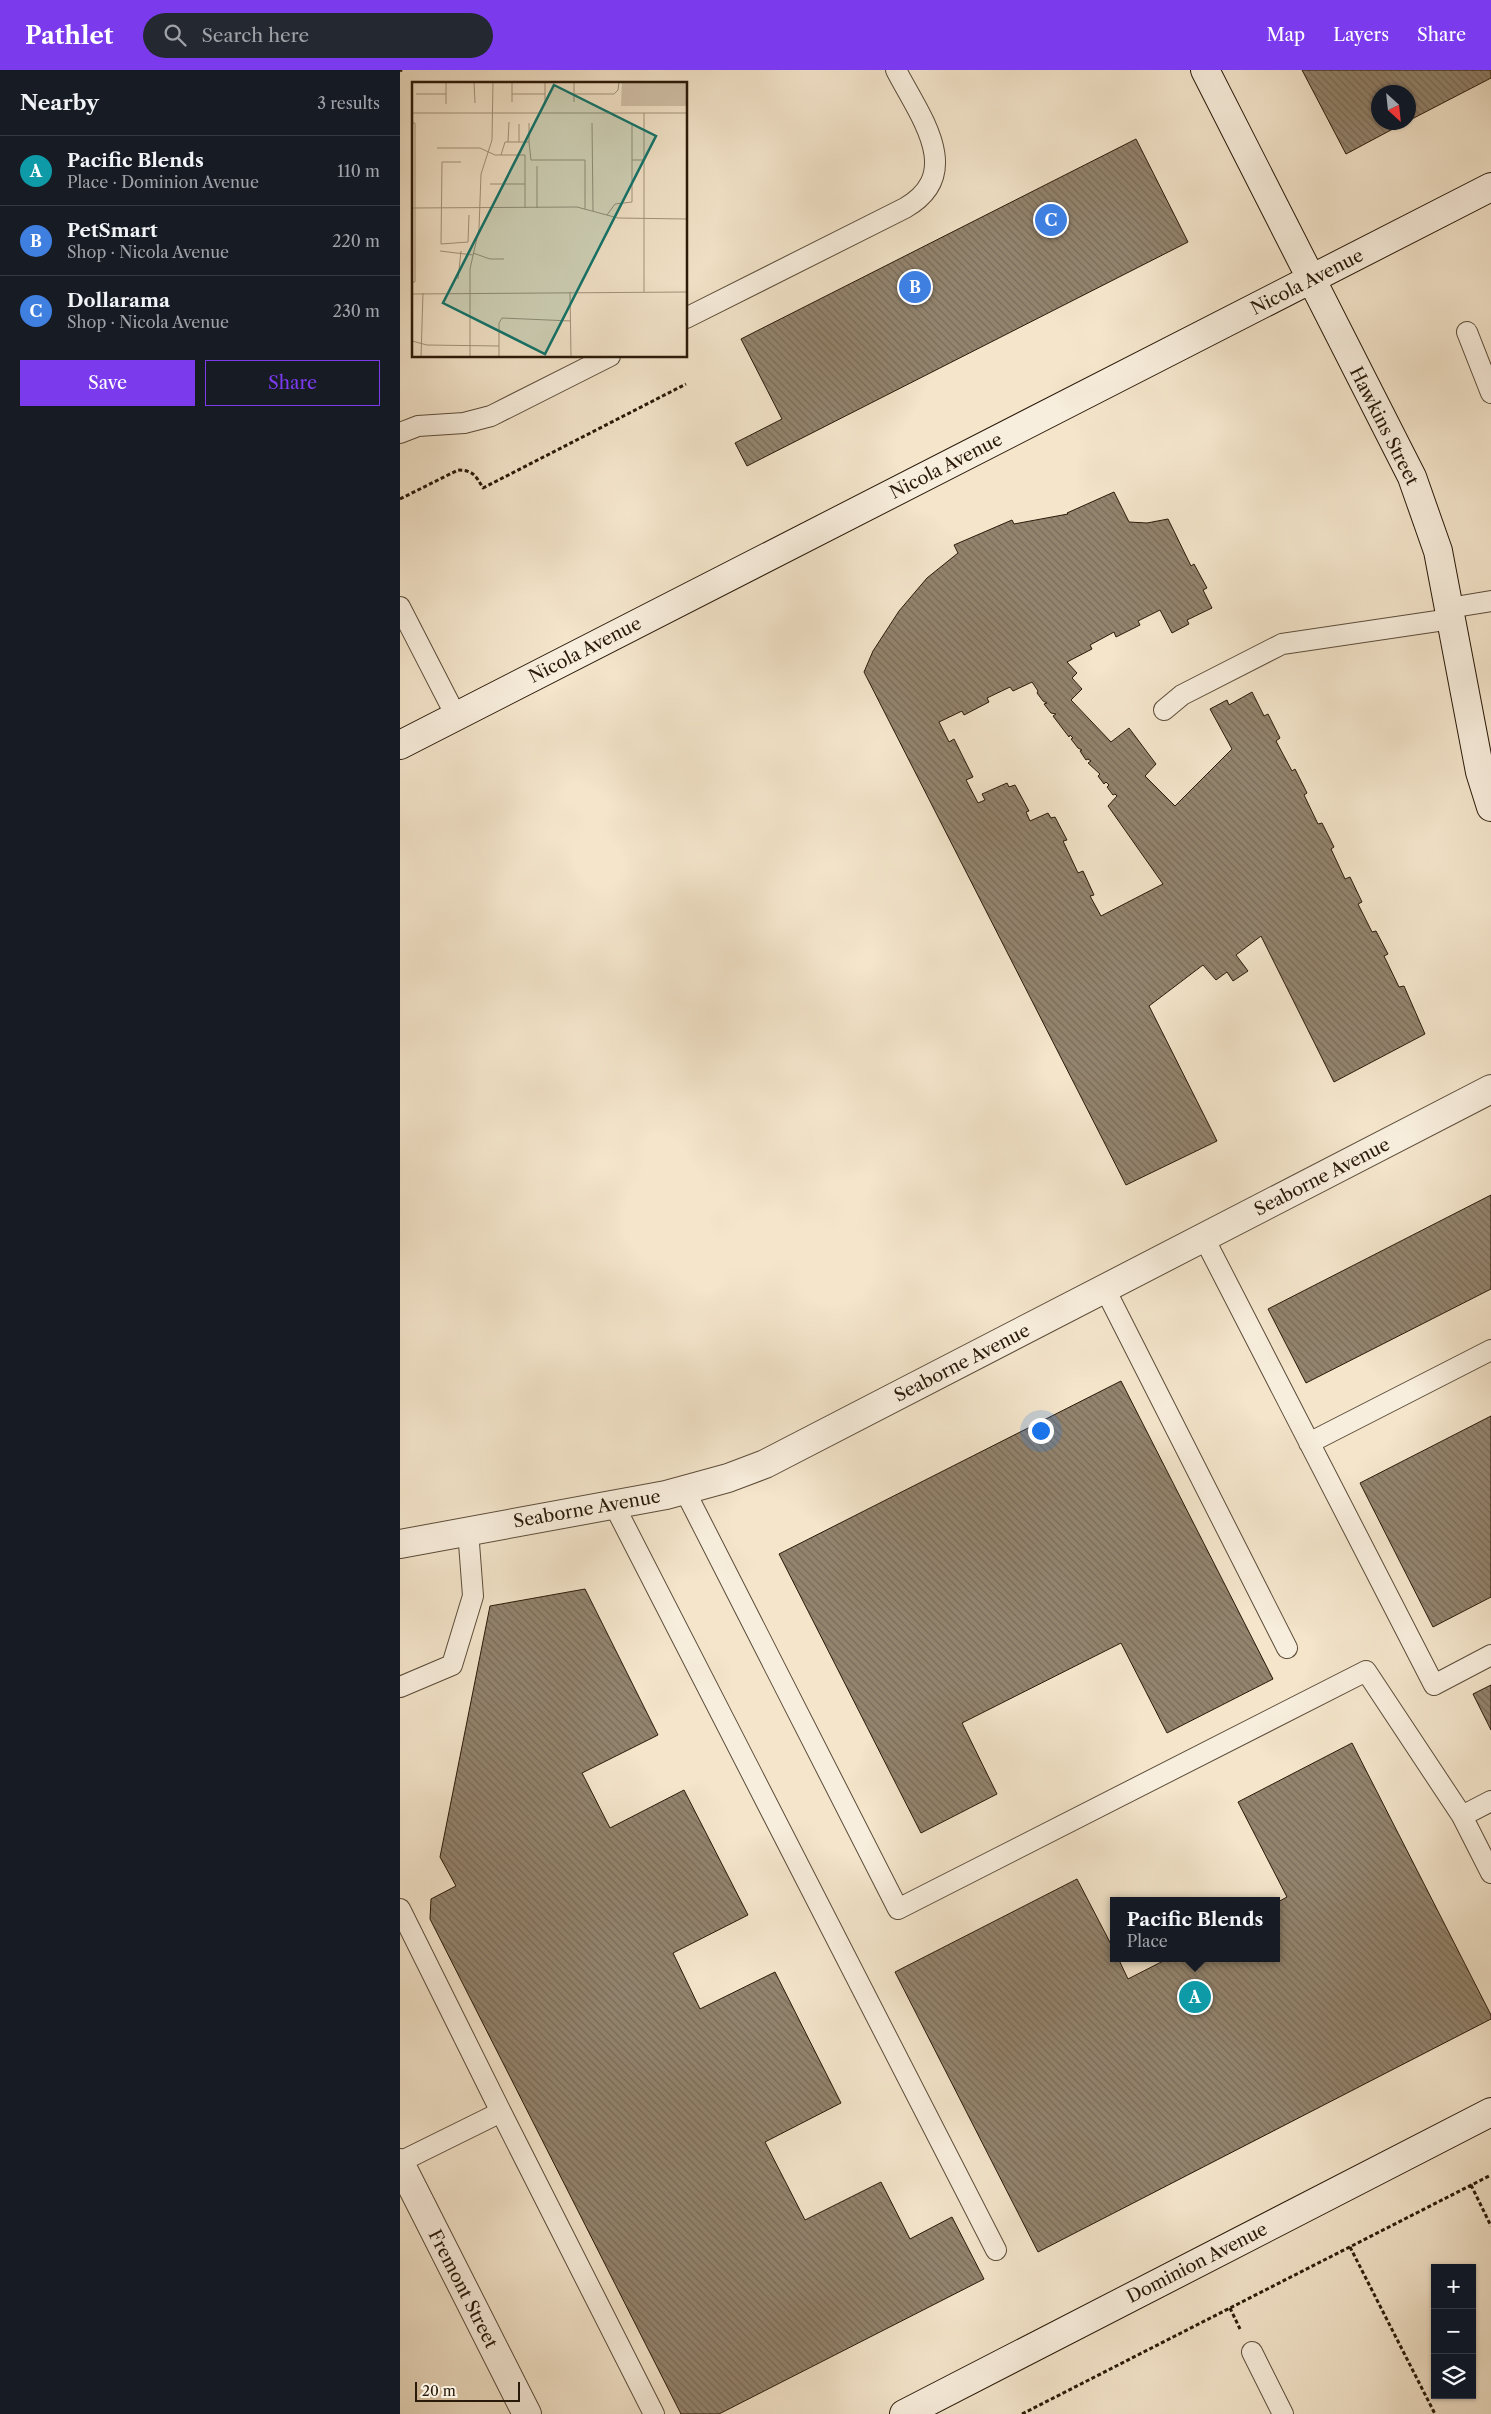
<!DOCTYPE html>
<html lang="en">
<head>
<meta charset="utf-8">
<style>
  :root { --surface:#171b24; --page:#242831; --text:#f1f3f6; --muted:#9ea1a6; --line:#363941; --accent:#7c3aed }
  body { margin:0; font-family:"Libre Caslon Text",serif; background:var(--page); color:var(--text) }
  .controls { position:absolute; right:15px; bottom:15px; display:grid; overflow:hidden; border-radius:0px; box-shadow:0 1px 4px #0004 }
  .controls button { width:45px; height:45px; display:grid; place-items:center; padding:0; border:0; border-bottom:1px solid var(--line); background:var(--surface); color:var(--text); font:25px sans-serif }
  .compass { position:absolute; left:971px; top:15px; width:45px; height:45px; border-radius:50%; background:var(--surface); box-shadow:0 1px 4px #0004; rotate:153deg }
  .scale { position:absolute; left:15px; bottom:12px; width:105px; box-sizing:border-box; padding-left:5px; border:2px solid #2a1a09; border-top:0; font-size:14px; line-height:18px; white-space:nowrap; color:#2a1a09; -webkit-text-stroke:4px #f8eedd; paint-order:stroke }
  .you { position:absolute; left:640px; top:1360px; width:18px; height:18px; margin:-12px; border:4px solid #fff; border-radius:50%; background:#1a73e8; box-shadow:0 0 0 8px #1a73e833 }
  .badge { display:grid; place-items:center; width:32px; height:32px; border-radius:50%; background:var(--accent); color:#fff; font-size:16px; font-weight:700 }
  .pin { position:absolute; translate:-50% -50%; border:2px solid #fff; box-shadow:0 1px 5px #0006 }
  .popup { position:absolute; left:710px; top:1827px; width:170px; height:65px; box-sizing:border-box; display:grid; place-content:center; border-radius:0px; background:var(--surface); filter:drop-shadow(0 1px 4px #0005); font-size:16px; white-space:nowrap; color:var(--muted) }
  .popup b { font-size:19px; color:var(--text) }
  .popup::after { content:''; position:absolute; left:50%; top:100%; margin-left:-10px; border:10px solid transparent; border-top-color:var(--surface) }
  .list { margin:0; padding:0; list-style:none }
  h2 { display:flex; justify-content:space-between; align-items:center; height:65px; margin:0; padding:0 20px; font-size:21px }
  h2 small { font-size:16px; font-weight:400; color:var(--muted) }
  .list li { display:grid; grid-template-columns:32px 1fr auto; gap:15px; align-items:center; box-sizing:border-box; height:70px; padding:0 20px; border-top:1px solid var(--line) }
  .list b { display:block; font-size:19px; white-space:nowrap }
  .list p { margin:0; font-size:16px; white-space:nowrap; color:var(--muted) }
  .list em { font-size:16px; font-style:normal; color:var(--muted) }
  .actions { display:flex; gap:10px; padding:15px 20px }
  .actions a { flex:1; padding:11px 0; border:1px solid var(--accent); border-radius:0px; text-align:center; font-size:18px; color:var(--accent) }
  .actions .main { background:var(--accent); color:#fff }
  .icon { flex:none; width:28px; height:28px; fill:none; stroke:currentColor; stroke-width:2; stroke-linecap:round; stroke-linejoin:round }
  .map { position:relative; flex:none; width:1091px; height:2344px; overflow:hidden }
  header { display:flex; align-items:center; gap:30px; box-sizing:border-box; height:70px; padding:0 25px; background:var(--accent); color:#fff }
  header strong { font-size:24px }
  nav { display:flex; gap:28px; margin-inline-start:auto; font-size:18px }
  .search { width:350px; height:45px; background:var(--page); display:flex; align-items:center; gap:12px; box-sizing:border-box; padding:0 18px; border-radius:28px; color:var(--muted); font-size:19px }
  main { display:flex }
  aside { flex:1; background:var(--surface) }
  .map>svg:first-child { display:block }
  .building { fill:url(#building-back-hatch); stroke:#2a1a09; fill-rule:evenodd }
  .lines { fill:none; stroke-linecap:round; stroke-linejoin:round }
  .lane-casing { stroke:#5c4d3a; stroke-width:22 }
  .street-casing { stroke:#5c4d3a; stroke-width:30 }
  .secondary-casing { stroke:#2a1a09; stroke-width:30 }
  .path { stroke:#2a1a09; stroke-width:3; stroke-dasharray:4 2.5; stroke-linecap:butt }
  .lane { stroke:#f8eedd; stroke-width:20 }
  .street { stroke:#f8eedd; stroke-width:28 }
  .secondary { stroke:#f8eedd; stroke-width:28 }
  .labels { text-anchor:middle; stroke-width:4.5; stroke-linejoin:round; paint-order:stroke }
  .street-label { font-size:18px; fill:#2a1a09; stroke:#f8eedd }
  .inset-road { fill:none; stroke:#a3947d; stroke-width:1 }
  .view { fill:#0f766e; fill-opacity:0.15; stroke:#0f766e; stroke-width:2.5 }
  .inset-edge { fill:none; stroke:#2a1a09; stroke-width:2.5 }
</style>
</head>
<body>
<header>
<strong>Pathlet</strong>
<div class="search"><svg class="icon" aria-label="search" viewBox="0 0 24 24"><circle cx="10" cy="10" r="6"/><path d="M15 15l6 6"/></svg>Search here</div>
<nav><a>Map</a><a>Layers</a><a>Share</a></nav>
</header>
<main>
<aside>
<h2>Nearby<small>3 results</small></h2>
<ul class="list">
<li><span class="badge" style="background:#0f9aa8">A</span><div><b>Pacific Blends</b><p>Place · Dominion Avenue</p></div><em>110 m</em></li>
<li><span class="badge" style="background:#3f7fe0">B</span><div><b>PetSmart</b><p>Shop · Nicola Avenue</p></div><em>220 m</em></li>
<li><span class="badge" style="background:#3f7fe0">C</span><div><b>Dollarama</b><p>Shop · Nicola Avenue</p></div><em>230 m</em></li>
</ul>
<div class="actions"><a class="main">Save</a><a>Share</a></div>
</aside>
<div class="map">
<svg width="1091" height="2344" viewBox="0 0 1091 2344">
  <defs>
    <pattern id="building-back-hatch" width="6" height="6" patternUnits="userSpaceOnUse" patternTransform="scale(1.25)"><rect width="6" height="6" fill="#93846e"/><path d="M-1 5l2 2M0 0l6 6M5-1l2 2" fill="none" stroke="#786b59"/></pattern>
  </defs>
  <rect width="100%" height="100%" fill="#f4e5cb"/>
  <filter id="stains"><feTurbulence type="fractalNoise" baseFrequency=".004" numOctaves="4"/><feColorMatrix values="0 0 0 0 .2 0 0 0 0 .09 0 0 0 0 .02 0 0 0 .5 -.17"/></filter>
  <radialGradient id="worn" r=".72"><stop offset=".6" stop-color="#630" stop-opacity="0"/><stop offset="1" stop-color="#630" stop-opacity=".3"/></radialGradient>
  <!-- building -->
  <path class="building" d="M902,0H1091V8L1008,51V22H978V52H1006L946,84Z
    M736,69L788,172L347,396L335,373L382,349L341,269Z
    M714,422L729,452L747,453L768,449L791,496L794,494L807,518L803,520L812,538L787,550L789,554L772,563L760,540L738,551L740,555L716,567L714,562L690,575L692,579L667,592L677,603L672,608L682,619L671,630L711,672L729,658L756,694L745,706L775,736L832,679L810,639L827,630L829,635L852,622L864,646L868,644L880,668L876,671L892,701L895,699L907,723L904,725L918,754L922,753L934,777L931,779L945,809L950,807L962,832L958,834L972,862L976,861L988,884L984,886L999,917L1004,916L1025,964L934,1012L861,866L836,885L848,901L833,911L827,902L816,910L803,895L749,936L817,1071L726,1115L464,602L473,581L499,541L527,508L558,483L554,475L612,450L614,454L668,444L667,443ZM632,612L638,621L637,623L643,631L647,633L644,634L651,643L656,644L653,646L669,667L670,665L673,668L671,669L678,678L682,680L680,681L686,690L688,689L691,691L688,693L700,704L698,706L704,714L706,712L709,715L707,717L713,725L715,724L717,726L708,736L763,814L701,846L690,826L694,825L683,801L678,803L663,771L667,770L655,747L651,748L648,743L630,751L626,742L629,741L615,715L609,717L607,713L582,724L585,730L578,733L566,710L573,707L554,669L549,672L539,652L562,641L564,645L589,632L587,628L610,617L613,621Z
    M1091,1125V1219L906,1313L868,1239Z
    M721,1311L873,1609L767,1663L721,1573L562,1653L597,1724L521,1763L379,1484Z
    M1091,1346V1527L1033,1557L960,1413Z
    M185,1519L258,1665L182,1703L210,1758L284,1720L348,1845L273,1883L300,1939L375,1902L441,2033L365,2072L405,2150L481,2112L510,2169L552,2147L584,2209L319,2344H281L30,1849L31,1829L56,1816L40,1787L90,1536Z
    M1091,1615V1660L1073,1624Z
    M952,1673L1091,1945V1949L638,2182L495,1902L677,1809L714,1880V1888H718L728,1909L769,1888H876V1833L887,1827L838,1732Z"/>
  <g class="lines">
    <!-- lane casing -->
    <g class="lane-casing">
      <path id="lane" d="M286,248L505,138C566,103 519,45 496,0
        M1067,262L1091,323
        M0,363L18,356L64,353L91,346L210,286
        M0,537L56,646
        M1049,538L1091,531
        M764,640L782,625L882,574L1051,549
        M804,1168L1034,1615L1091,1585
        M705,1219L887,1578
        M909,1373L1091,1280
        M285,1421L498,1839L966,1601L1062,1746
        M214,1435L596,2180
        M0,1617L52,1595L73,1526L68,1460
        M1091,1731L1062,1746L1091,1803
        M0,1839L101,2042
        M0,2092L101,2042L254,2344
        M852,2282L883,2344"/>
    </g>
    <!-- street casing -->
    <g class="street-casing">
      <path id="street" d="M0,1474L266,1425L328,1408L365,1394L1091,1019
        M0,2093L127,2344"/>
    </g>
    <!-- secondary casing -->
    <g class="secondary-casing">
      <path id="secondary" d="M805,0L1012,407L1038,481L1080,702L1091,737
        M0,675L1091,117
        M504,2344L1091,2042"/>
    </g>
    <!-- path -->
    <path class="path" d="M0,1L2,0
      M0,429L58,400C73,400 76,406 83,418L286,314
      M1071,2115L1091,2156
      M950,2177L1035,2344
      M830,2238L840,2259
      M622,2344L1091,2105"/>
    <!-- lane -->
    <use href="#lane" class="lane"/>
    <!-- street -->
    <use href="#street" class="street"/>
    <!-- secondary -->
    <use href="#secondary" class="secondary"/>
  </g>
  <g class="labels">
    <!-- street labels -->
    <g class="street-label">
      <text transform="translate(907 212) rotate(-27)" y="6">Nicola Avenue</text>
      <text transform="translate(984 356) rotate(63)" y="6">Hawkins Street</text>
      <text transform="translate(546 396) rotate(-27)" y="6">Nicola Avenue</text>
      <text transform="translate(185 580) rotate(-27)" y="6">Nicola Avenue</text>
      <text transform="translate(922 1107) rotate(-27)" y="6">Seaborne Avenue</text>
      <text transform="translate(562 1293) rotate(-27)" y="6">Seaborne Avenue</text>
      <text transform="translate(187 1439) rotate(-10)" y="6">Seaborne Avenue</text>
      <text transform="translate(797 2193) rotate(-27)" y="6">Dominion Avenue</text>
      <text transform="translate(63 2219) rotate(63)" y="6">Fremont Street</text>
    </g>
  </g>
  <!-- overview -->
  <g transform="translate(12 12)">
    <rect width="275" height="275" fill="#f4e5cb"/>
    <path d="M210,0H275V24H209Z" fill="#d2c2aa"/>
    <path class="inset-road" d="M34,0V22M62,0L63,21M4,12H34M100,12H133M162,12H202L206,8L207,0M100,20V0M133,20V0M162,20V0M0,31H275M232,31V210M0,41H3V200H0M180,41L181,129M220,41V78H232M96,60L97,40M107,60V42M117,60L119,78H173V127M25,66H68L83,73H113V126M89,73L93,60H117V41M49,80H30L29,162L56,160L57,133M78,102H113M0,126L165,125L206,136L275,137M125,126V84M195,133L203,122L220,120V78M28,169L61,173M61,171L78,177H92M46,197L49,169M158,210L159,275M0,212L275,210M0,259L15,263L87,264M9,275L11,211M58,275V187L67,147L69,92L80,58L81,0M87,275V241L90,236L159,239"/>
    <path class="view" d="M142,3L244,54L133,272L31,221Z"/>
    <rect width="275" height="275" class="inset-edge"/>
  </g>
  <rect width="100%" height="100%" filter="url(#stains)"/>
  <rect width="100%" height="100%" fill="url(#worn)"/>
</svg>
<div class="controls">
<button>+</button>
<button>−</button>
<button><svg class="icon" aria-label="layers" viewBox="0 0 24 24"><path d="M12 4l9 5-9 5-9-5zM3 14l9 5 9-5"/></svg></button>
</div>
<svg class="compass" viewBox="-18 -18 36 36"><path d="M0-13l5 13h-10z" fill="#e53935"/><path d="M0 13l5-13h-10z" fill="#9ea1a6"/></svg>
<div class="scale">20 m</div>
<div class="you"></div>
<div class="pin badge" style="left:795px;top:1927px;background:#0f9aa8">A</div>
<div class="popup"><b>Pacific Blends</b>Place</div>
<div class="pin badge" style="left:515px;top:217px;background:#3f7fe0">B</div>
<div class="pin badge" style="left:651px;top:150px;background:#3f7fe0">C</div>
</div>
</main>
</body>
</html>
